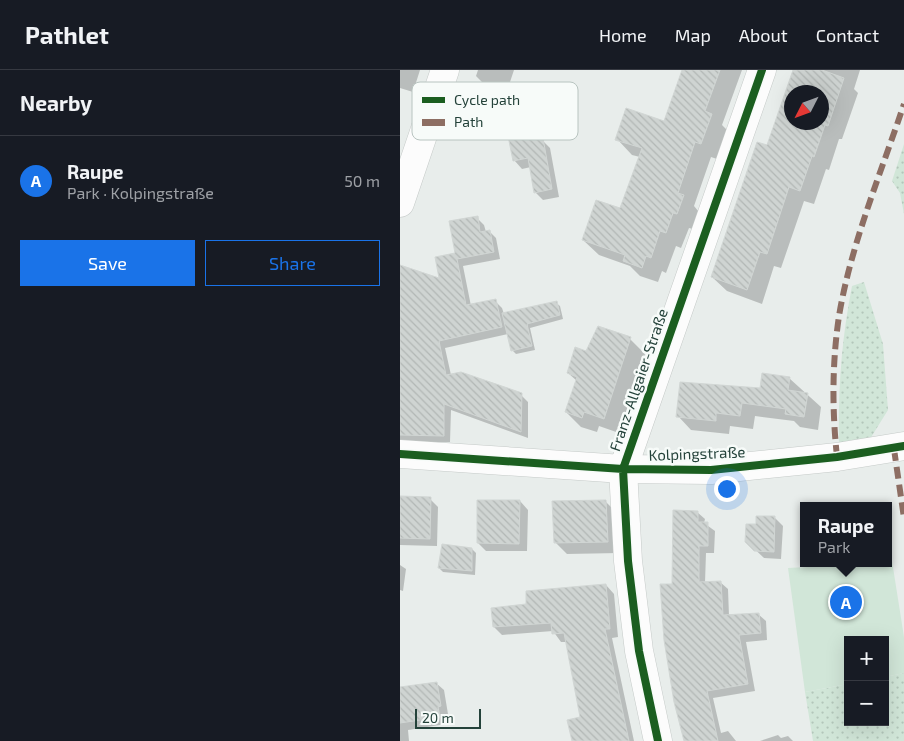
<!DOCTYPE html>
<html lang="en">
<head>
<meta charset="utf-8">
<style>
  :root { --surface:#171b24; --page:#242831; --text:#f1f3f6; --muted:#9ea1a6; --line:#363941; --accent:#1a73e8 }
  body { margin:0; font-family:"Exo 2",sans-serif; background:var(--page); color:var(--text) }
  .controls { position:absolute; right:15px; bottom:15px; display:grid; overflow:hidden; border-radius:0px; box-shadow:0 5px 20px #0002 }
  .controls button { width:45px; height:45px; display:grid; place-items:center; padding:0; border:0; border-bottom:1px solid var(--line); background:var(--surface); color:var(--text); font:25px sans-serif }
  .compass { position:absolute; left:384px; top:15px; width:45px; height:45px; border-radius:50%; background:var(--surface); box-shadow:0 5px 20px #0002; rotate:228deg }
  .scale { position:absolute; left:15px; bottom:12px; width:66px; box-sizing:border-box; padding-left:5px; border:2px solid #24423a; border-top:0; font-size:14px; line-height:18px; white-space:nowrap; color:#24423a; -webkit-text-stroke:4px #f7fbf9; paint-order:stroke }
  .you { position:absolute; left:326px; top:418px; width:18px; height:18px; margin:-12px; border:4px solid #fff; border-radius:50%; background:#1a73e8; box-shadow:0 0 0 8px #1a73e833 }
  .badge { display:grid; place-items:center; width:32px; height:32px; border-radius:50%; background:var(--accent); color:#fff; font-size:16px; font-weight:700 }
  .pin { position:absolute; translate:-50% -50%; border:2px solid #fff; box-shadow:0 1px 5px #0006 }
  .popup { position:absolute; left:400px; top:432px; width:92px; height:65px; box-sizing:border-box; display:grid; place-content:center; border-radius:0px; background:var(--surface); filter:drop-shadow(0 1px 4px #0005); font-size:16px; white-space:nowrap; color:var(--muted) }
  .popup b { font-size:19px; color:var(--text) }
  .popup::after { content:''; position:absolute; left:50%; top:100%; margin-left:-10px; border:10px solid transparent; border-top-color:var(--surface) }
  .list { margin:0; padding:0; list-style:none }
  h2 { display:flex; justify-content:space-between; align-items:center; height:65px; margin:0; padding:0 20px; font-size:21px }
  h2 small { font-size:16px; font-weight:400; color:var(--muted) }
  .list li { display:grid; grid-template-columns:32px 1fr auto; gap:15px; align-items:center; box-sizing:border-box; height:90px; padding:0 20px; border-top:1px solid var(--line) }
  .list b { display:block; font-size:19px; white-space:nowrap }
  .list p { margin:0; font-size:16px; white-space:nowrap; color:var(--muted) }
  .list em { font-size:16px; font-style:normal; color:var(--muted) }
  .actions { display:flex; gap:10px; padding:15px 20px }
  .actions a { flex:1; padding:11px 0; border:1px solid var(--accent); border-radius:0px; text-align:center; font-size:18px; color:var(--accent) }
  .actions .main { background:var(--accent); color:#fff }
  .map { position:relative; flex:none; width:504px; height:671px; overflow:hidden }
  header { display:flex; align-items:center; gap:30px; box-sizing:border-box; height:70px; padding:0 25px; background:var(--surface); border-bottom:1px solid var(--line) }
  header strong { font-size:24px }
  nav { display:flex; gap:28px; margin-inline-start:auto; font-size:18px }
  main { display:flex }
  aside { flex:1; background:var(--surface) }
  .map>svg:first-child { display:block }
  .grass { fill:url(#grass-dots) }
  .green { fill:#d1e6d8 }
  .shadow { fill:#0003; fill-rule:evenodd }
  .building { fill:url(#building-back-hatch); stroke:#d1d6d4; fill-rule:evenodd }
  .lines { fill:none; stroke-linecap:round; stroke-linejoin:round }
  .minor-casing { stroke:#c5cac8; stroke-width:29 }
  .minor { stroke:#fcfcfc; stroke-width:28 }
  .quiet { stroke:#8d6e63; stroke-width:6; stroke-dasharray:12 6; stroke-linecap:butt }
  .cycleway-casing { stroke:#f7fbf9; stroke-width:11 }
  .cycleway { stroke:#1b5e20; stroke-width:8 }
  .labels { text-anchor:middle; stroke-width:5; stroke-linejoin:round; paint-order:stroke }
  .street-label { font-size:15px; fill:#24423a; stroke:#f7fbf9 }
  .key { fill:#f7fbf9; stroke:#b8c4c0; stroke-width:1 }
  .key-label { font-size:14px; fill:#24423a }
</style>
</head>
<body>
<header>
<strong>Pathlet</strong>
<nav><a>Home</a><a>Map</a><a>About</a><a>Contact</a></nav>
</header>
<main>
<aside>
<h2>Nearby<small></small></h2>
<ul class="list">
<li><span class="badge">A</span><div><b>Raupe</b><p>Park · Kolpingstraße</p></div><em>50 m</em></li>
</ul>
<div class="actions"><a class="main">Save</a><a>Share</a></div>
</aside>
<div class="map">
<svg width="504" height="671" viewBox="0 0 504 671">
  <defs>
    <pattern id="grass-dots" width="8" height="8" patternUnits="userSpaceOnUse" patternTransform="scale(1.25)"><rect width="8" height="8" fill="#d1e6d8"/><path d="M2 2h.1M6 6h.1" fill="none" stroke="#b3c6ba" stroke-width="1.8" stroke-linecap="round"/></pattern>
    <pattern id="building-back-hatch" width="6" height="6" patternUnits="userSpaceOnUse" patternTransform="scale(1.25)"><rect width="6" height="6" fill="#cfd4d2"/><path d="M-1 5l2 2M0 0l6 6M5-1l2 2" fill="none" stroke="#b2b7b5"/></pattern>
  </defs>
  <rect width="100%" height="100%" fill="#e8edeb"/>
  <!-- grass -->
  <path class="grass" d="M504,74V144L500,123L492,111Z
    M464,212L483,274L488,340L470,369L439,377C438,321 441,272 452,216Z
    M504,603V671H413L405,622L448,614V652H485V607Z"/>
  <!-- green -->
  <path class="green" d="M489,491H492L504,567V603L485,607V570H448V614L405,622L388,498L488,493Z"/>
  <!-- shadow -->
  <path class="shadow" d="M0,0H20L13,22L0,18Z
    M78,0H114L107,21L83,13L76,6Z
    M283,0H342L322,55L327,60L317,89L311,87L294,136L299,142L293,159L289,158L281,178L276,176L266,203L262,201L258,212L240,206L230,196L199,185L183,170L221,140L240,87L232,85L217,69L264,52Z
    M394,0H460L454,19L458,23L442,69H439L429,100L426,99L414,134L404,131L381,198L374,196L362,234L327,221L312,207L367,77ZM392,22H422V52H392Z
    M134,52L142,60L144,72L150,78L159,127L143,130L135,122L131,97L122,99L114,90Z
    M77,148L84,155L86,162L89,161L96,168L100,189L63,196L71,236L95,231L102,238L104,244L156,233L160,236L163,249L130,258L135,280L116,284L112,280L108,264L45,278L51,305L121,325L128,332V368L51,340L50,372H0V197L40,210Z
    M230,269L245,284L219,363L199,356L197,362L181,357L166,342L177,311L168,303Z
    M389,308L421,337L418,360L400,357L394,351L355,346L353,359L330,356L329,364L291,360L278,346Z
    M0,428L30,429L38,437L37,476L0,475Z
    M120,431L128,440L127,481H86L78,473Z
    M205,431L217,443L219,483L167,484L155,472Z
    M297,442L305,449L304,453L315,461L314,483H306L305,513L320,512L328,519L329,546L358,544L366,551L367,570L346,572L355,621L313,628L321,663L328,661L336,671H285L273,515Z
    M375,448L383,456L381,489L364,488L347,472L357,456Z
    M72,479L76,483L75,505L43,502L39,498Z
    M0,495L6,499L3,521L0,520Z
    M206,515L214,524L218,567L212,568L234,671H173L181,648L166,572H161L153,561L102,565L94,557L127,535Z
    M36,613L44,620L48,644H45L46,654L8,660L9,671H0V618Z
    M378,665L381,668L388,666L393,671H360Z"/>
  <!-- building -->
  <path class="building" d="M282,0H320L305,41L312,44L301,74L295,72L278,123L284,125L277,144L273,143L266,163L260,161L251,188L246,186L242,198L223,191L225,185L182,170L196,130L220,138L242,78L215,70L226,38L264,51Z
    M393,0H422L444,8L428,56L425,55L414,87L412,86L400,121L389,117L367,184L360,182L347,220L311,207L357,72L367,75ZM392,22H422V52H392Z
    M135,51L138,69L143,68L152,119L134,123L128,88L113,91L106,56Z
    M78,146L80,162L90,160L94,182L57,189L66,235L96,229L102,257L39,271L46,305L61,302L122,323L121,362L44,334V366L0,365V195L39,208L35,187L55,183L49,151Z
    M157,231L160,245L127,254L132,276L111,281L102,243Z
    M198,256L231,267L204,349L184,342L182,348L165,342L177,307L167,303L175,277L186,281Z
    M362,303L390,307L388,320L408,323L404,347L385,344L386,339L342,333L340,346L316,343V351L276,347L280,312L360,318Z
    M0,426L31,427L30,469L0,468Z
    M77,430H120L119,474L77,473Z
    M206,430L208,472L154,473L152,431Z
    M273,440L298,441V452H308V476H299V512L321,511L323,545L359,543L361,563L339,565L348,614L307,621L318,671H284L274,632L264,570L260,514H272Z
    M356,446H375L374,482L354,481L345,472L346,454H356Z
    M42,474L72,478V501L38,498Z
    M206,514L210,559H205L229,671H172L167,650L180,647L164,563L152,564L151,553L93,557L91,538L126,534V521Z
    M37,612L41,636L38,637L40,647L0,653V617Z"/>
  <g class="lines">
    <!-- minor casing -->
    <g class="minor-casing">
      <path id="minor" d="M0,133L45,0
        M0,384L223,399L311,400L437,387L504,376
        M258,671L239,581L228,491L223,399L362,0"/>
    </g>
    <!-- minor -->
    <use href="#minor" class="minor"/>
    <!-- quiet -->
    <path class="quiet" d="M494,379L504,448
      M437,387C432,340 432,293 439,246C451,174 481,103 504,34"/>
    <!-- cycleway casing -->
    <g class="cycleway-casing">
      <path id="cycleway" d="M0,384L223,399L311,400L437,387L504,376
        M258,671L239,581L228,491L223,399L362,0"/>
    </g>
    <!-- cycleway -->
    <use href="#cycleway" class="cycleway"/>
  </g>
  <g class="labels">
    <!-- street labels -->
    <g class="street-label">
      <text transform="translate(239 310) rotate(-71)" y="5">Franz-Allgaier-Straße</text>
      <text transform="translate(297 384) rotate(-2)" y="5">Kolpingstraße</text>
    </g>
  </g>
  <!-- legend -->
  <rect x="12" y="12" width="166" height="58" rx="8" class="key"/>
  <rect x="22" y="27" width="23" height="6" fill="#1b5e20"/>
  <rect x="22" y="49" width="23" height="7" fill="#8d6e63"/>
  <g class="key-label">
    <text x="54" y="35">Cycle path</text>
    <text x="54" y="57">Path</text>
  </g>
</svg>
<div class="controls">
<button>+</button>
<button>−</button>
</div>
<svg class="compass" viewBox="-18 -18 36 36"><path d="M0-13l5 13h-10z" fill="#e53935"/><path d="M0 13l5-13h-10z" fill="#9ea1a6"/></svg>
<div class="scale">20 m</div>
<div class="you"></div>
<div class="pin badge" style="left:446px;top:532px">A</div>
<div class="popup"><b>Raupe</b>Park</div>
</div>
</main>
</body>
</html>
